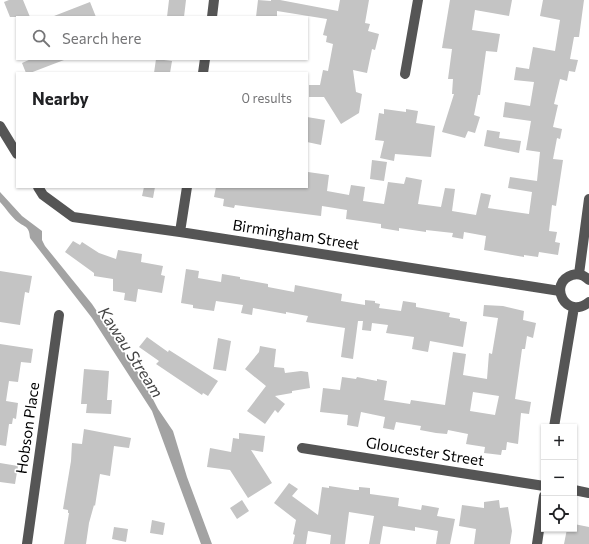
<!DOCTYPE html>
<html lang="en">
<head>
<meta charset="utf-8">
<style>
  :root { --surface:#fff; --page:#f6f6f6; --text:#202124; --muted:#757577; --line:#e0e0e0 }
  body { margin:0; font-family:Commissioner,sans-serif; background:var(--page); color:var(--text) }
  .controls { position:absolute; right:12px; bottom:12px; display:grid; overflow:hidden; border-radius:0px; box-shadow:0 1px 3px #0004 }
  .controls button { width:36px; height:36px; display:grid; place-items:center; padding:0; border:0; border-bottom:1px solid var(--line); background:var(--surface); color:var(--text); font:20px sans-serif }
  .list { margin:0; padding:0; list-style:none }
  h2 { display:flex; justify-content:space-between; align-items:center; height:52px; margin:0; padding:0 16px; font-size:17px }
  h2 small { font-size:13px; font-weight:400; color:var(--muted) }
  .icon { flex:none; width:22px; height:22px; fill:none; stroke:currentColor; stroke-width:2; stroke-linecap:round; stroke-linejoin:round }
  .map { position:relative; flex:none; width:589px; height:544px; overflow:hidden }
  .search { position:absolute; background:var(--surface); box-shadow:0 1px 3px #0004; left:16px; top:16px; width:292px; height:44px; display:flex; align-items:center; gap:10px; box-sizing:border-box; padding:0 14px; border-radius:0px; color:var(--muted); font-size:15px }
  .panel { position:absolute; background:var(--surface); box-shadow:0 1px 3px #0004; left:16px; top:72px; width:292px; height:116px; border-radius:0px }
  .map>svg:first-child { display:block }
  .water { fill:#a3a3a3 }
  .building { fill:#c4c4c4; fill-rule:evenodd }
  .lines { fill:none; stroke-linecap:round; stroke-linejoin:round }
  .minor { stroke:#555; stroke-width:10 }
  .labels { text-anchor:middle; stroke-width:3.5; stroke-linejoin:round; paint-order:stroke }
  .street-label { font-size:15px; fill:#000; stroke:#fff }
  .water-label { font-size:16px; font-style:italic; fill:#444; stroke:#fff }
</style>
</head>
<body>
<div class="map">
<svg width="589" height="544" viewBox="0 0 589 544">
  <rect width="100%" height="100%" fill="#fff"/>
  <!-- water -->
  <path class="water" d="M0,192L22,216L42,231V240L45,246L92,304L143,380L158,409L173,431L187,477L212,544H201L152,411L92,318L30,238C29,226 26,228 18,222C11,217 6,208 0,202Z"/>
  <!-- building -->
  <path class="building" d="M9,0H23L30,17H10L4,2Z
    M169,0H186L184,17H167Z
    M258,0L271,1V0H280L338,11L340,0H369L365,23L370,24L368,31L379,34L375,50L372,49L367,73L353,70L356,92L362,94L359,113L341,124L324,97H309V85H320L323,70L328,71L333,44L326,42L327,36L323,35L327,19L277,11V17H256Z
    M450,0H512L509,16L475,10L472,30L500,34L497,52L486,51L480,95H478L474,115L480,117L475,133L468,131L465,138L442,132L454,94H452L453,79H448L452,49L442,48Z
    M543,0H584L579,37H574L570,59L578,60L575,72L569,71L567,81L560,79L554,104L558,105L553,127L562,129L560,139L557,138L553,159L563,160L556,206L552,205L549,231L557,232L555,242L560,243L558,255L539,252L538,257L524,255V257L484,250L486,236L464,232L463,239L452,237L453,233L426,230V232L399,228V231L381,228V224L346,219L347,210L322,206L321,216L235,205L234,208L223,206L224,199L214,197L216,187H307L308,172L329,175L327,191L349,195L351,185L365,187L363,201L384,204L388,182L404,184L406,177L422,180L418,204L441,207L445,188L455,189L452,211L476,215L481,193L491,195L488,208L529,214L532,192L508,188L510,177L537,181L540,152L526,150L531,121L503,117L505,102L530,106L534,82L514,80L516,67L529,69L533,47L555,51L560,20L540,16Z
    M90,2L96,17H54V16Z
    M31,59H64V60L30,73H26L22,63Z
    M156,59L172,61L170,73H154Z
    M384,109L406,112V109L418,111L416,123L435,126L431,157L395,154L394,161L380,158L384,141L375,140L379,113L384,114Z
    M307,117L325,120L321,145L307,142Z
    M487,130L500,132L499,138L521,141L519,153L484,146Z
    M372,160L387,162L384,181L370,179Z
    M144,187H155L153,198L142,196Z
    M73,241L80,245L82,242L99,253L116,259L118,250L142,254L141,262L163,266L161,275L165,276L162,293L138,289L136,302L124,300L125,293L113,291V279L94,276V273L65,252Z
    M186,269L199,271L198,278L221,282L222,274L240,277V279L268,284V287L294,292L295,285L342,294L341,301L365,305V300L375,301V303L380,304L379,308L401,311L403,301L416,303V307L450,313L449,317L460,319V321L467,322L463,347L430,341L428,352L412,349L414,337L386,333L388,325L372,323L371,331L362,330L363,321H358L353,359L341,357L345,328L306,322L308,316L286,312V314L253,308L252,315L241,313L243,305L216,301L214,311L193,308V305L181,303Z
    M0,271L32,276L29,293L25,292L20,325L0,322Z
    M484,305L503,306L524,311L523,320L536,323L533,338L527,336L525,349H522L515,399L531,402L529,414L521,413L518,444L507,442L506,450H502L501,455L484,453L485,447L466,444L468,434L448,430L447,434L436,433L420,430L421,426L396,422L394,430L383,428L385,417L361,412L358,427L347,425L348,415L320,412L323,388L340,390L342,377L356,379L357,377L377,381V379L387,381L384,400L410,404L411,400L445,405L453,352L466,354L463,375L487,379L489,353L492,354L498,318L483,316ZM473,392L499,396L495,415L470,411Z
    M147,337L168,352L169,350L218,381L208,396L203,393L202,395L156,364L159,361L139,347Z
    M218,338L231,341L226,371L213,369Z
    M0,344L33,349L31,363L21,362L18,382L9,381L6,401L18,403L16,419L13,418L12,424H9L6,446L0,445Z
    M260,346L276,349L274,367L284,368L285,373L301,371L308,372L310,388L292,391V393L275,396L285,404L278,413L275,410L265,424L247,411L266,386L245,369L259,352Z
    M84,369L109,371L107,400H112L111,414L86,413L87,404H81Z
    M84,429L131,438L129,448L114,446L110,476L100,474L95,506L94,505L89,523L86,544H64L69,513H68V510L63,509L71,461L72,443L82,444Z
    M239,433L265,436L263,452L251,450L272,483L248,498L230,470L207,467L210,448L231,452L233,438L239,439Z
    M0,463L18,466L15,484L0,482Z
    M289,483L298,489L292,496L318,515L322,487L329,488V486L355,490H359V487L370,488V494L399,498L398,506L421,510L422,505L439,508L437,516L455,519L450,544H436L438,531L415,527V531L383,526L380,544H369L374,516L349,512L345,544H330L331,535L308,531L306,544H293L295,535L293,534L296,520L274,503Z
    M242,500L249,511L237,519L230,508Z
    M499,500L500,508L508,507L512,531L510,544H474L476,529L459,526L462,505L484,508V502Z
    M152,520L165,523L163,535L150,533Z
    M574,524L589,527V544H564L567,529H574Z
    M114,527L128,529L126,542L112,539Z"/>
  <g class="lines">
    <!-- minor -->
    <path class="minor" d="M212,17L214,0
      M203,73L205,59
      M405,74L418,0
      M0,126L17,154
      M38,187L43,195L73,217L180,232L560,291
      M180,232L187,187
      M579,274L589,199
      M589,280C584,275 578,273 572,275C547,283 566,321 589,302
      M554,427L574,307
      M302,448L544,486
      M574,490L589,493
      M27,544L59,315
      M537,544L544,496"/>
  </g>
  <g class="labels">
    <!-- street labels -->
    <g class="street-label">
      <text transform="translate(296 235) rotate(9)" y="5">Birmingham Street</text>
      <text transform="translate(28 428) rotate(-82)" y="5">Hobson Place</text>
      <text transform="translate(425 452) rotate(9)" y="5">Gloucester Street</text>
    </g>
    <!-- water labels -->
    <g class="water-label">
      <text transform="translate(131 352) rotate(57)" y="6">Kawau Stream</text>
    </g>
  </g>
</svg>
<div class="controls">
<button>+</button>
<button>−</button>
<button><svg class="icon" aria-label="locate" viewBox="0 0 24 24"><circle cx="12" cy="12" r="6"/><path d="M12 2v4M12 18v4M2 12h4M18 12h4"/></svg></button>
</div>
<div class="search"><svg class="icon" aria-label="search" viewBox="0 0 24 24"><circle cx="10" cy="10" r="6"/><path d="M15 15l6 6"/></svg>Search here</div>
<section class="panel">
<h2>Nearby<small>0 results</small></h2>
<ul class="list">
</ul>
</section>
</div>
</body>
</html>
